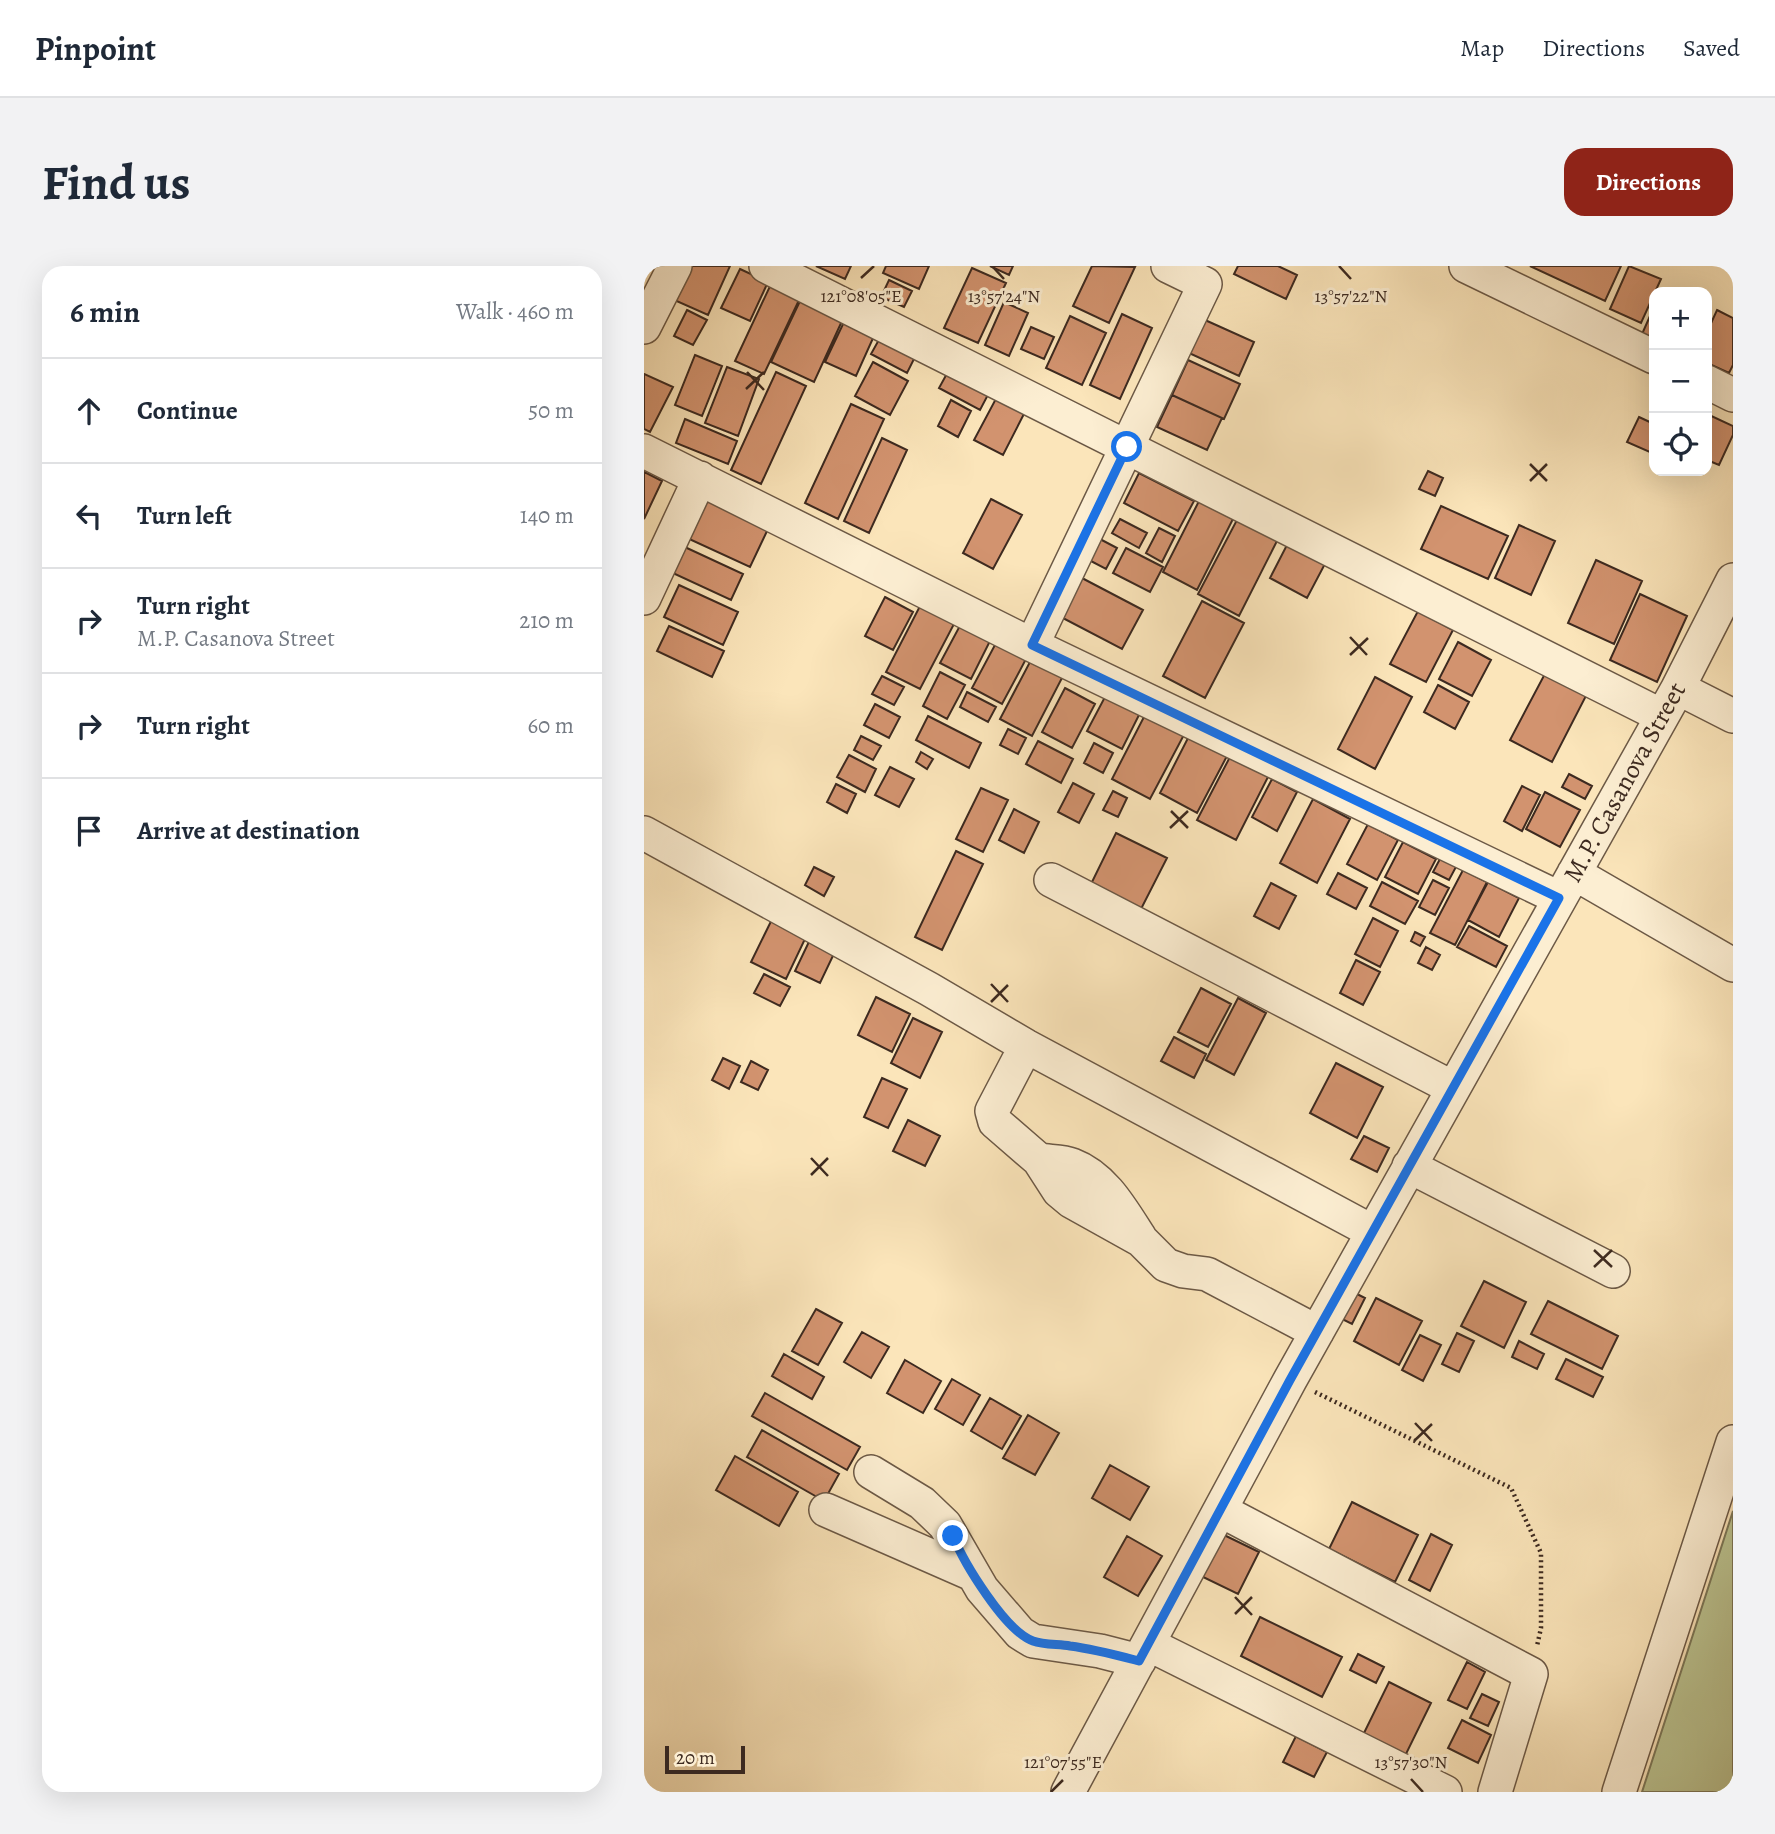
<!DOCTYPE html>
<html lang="en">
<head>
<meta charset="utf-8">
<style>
  :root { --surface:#fff; --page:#f2f2f3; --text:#1f2937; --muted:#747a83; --line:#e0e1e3; --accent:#8f2418 }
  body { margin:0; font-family:Alegreya,serif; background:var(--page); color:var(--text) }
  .controls { position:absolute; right:21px; top:21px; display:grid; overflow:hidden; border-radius:14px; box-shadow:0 7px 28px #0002 }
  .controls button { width:63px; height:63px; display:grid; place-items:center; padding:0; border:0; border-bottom:2px solid var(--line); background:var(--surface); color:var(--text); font:35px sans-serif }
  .scale { position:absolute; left:21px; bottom:18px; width:80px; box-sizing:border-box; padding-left:7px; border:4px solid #3d2a20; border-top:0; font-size:19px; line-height:24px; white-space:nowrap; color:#3d2a20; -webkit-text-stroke:5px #fceed2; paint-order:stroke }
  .stop { position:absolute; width:21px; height:21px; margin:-16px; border:5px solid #1a73e8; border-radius:50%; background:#fff }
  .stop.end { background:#1a73e8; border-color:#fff; box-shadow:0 2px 7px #0008 }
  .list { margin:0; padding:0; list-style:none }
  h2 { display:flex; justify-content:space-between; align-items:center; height:91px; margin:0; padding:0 28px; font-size:30px }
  h2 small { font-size:23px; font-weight:400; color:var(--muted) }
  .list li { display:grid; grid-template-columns:46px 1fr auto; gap:21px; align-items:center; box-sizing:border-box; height:105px; padding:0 28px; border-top:2px solid var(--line) }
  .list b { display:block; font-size:26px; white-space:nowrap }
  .list p { margin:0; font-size:23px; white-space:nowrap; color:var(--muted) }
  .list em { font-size:23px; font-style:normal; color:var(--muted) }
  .icon { flex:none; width:38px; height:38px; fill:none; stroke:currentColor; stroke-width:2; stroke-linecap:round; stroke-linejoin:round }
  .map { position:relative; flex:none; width:1089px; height:1526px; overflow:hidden; border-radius:21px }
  header { display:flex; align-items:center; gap:42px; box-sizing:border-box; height:98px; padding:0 35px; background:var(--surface); border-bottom:2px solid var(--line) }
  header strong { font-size:33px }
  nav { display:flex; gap:38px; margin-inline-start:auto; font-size:24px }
  .intro { display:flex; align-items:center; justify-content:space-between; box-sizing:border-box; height:168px; padding:0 42px }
  h1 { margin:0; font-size:49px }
  .button { padding:18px 32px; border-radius:21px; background:var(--accent); color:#fff; font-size:24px; font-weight:700 }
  main { display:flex; gap:42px; padding:0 42px }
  aside { flex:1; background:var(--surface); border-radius:21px; box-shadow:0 7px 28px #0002 }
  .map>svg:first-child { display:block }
  .green { fill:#bcc592; stroke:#7c7859; stroke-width:2 }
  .building { fill:#d2936f; stroke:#3d2a20; stroke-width:2 }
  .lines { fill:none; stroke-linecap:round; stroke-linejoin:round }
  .minor-casing { stroke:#6c5946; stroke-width:36 }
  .path { stroke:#3d2a20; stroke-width:4.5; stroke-dasharray:2 3.5; stroke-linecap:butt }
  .minor { stroke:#fceed2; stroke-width:33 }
  .route { stroke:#1a73e8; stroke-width:9 }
  .ticks { fill:none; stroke:#3d2a20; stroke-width:2.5 }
  .labels { text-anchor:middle; stroke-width:6; stroke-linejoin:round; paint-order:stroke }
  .street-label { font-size:26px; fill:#3d2a20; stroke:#fceed2 }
  .ticks-label { font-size:18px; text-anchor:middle; fill:#3d2a20; stroke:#fceed2; stroke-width:6; stroke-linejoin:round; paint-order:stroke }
</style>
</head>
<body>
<header>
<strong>Pinpoint</strong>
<nav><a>Map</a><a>Directions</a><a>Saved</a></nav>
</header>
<div class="intro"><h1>Find us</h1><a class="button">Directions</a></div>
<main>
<aside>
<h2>6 min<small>Walk · 460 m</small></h2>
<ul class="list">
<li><svg class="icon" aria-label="ahead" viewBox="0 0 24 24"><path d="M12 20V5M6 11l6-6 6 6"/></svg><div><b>Continue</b></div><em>50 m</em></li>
<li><svg class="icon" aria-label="left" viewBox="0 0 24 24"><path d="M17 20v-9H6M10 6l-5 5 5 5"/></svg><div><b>Turn left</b></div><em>140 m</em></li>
<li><svg class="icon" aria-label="right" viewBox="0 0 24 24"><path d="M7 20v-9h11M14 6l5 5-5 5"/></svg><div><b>Turn right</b><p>M.P. Casanova Street</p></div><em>210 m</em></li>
<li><svg class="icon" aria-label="right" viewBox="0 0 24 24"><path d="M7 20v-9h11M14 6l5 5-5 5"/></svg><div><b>Turn right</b></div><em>60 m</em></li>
<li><svg class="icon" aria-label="arrive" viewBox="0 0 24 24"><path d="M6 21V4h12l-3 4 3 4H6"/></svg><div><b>Arrive at destination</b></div></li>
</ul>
</aside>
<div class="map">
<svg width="1089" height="1526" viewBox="0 0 1089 1526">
  <rect width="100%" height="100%" fill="#fbe5ba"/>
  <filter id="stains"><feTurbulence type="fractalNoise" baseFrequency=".00286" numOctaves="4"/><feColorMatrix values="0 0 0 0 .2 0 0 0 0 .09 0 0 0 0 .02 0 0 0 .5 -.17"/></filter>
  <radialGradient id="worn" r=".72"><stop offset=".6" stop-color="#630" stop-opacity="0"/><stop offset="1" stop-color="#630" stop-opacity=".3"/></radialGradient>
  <!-- green -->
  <path class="green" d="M1089,1245V1526H998Z"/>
  <!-- building -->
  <path class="building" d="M42,0H86L64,49L28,33Z
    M172,0H207L201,13Z
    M242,0H285L275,23L239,7Z
    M346,0H369L365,9Z
    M448,0L491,1L465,57L429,40Z
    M594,0H634L653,9L642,33L590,8Z
    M886,0H977L961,35Z
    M985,0L1017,13L997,57L966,43Z
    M328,2L362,17L334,77L300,62Z
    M96,3L124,16L106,55L77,42Z
    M245,14L268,25L260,41L237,31Z
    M127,18L156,32L120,108L91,95Z
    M156,35L198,55L170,116L127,96Z
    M360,36L384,47L365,90L341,79Z
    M1010,41V74L998,68Z
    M43,44L63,54L49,79L30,70Z
    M1073,44L1089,52V99L1085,107L1063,97V66Z
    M478,48L508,62L476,133L446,119Z
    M426,50L462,67L438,119L402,102Z
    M561,54L610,76L595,110L545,87Z
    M200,56L230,70L212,110L181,96Z
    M387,61L410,71L400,93L377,83Z
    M237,70L272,89L263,107L227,88Z
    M51,89L78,100L58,150L31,139Z
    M544,94L596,118L580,153L528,129Z
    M229,96L264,115L246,149L211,130Z
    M83,101L115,113L94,170L61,157Z
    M306,102L347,123L336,144L295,122Z
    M132,106L162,120L117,218L87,204Z
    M0,108L29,121L6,166L0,163Z
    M355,127L383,142L359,189L330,174Z
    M528,129L578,152L563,184L513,161Z
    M307,134L327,145L314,171L294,160Z
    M207,138L240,153L194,253L161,237Z
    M1063,148L1089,160V169L1075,199L1063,194Z
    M995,151L1010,158V182L1008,187L983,176Z
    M41,153L93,175L84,198L32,177Z
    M238,172L263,184L225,267L200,255Z
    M784,205L799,212L791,230L775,223Z
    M0,206L18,215L0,253Z
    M495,207L550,235L534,265L480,237Z
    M61,233L124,263L106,301L43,272Z
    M347,233L378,249L349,303L319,287Z
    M555,235L589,253L553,324L519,306Z
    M797,240L864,270L844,313L777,283Z
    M594,252L634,273L595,350L554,328Z
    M476,253L503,267L495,282L468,267Z
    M875,259L911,275L887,329L851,312Z
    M515,262L531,270L518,296L502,287Z
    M454,272L473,282L462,303L443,293Z
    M645,275L683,294L663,332L626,312Z
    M30,276L99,308L87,334L18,302Z
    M482,282L519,301L506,326L469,307Z
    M952,294L998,315L970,378L924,357Z
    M436,311L499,344L478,383L415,350Z
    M35,319L94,346L79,379L20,351Z
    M996,328L1043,350L1013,416L966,394Z
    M241,331L269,346L249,384L221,370Z
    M558,335L600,357L561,432L519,410Z
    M276,340L310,358L276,423L242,406Z
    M774,345L809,364L782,416L746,398Z
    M319,354L349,369L327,413L296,397Z
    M25,360L80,385L68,411L13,385Z
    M814,376L847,394L828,430L795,413Z
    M352,377L382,393L358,438L328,422Z
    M387,394L419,410L388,470L356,453Z
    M904,402L945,424L908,496L866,474Z
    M296,406L321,419L303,453L279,440Z
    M238,410L260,421L250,439L228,428Z
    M731,411L768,431L731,503L694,483Z
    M794,419L825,436L811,463L780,446Z
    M421,422L451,438L428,482L398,466Z
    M323,426L352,441L344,456L316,441Z
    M462,429L496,447L478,483L443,465Z
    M231,438L256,451L245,472L220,459Z
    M503,445L542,465L506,533L468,513Z
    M284,450L337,477L325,502L272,474Z
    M364,463L382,472L374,488L356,479Z
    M217,470L237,480L229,494L210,484Z
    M545,470L583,490L553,547L516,527Z
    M394,475L429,493L417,517L382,498Z
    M450,477L469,487L459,507L440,497Z
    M277,486L289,493L283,503L272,496Z
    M205,489L232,503L221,526L193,511Z
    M587,489L625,509L592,574L553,554Z
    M246,501L270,513L255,541L231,529Z
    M925,508L948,520L941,533L918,521Z
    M628,513L653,526L633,565L608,551Z
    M429,517L450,528L435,557L414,546Z
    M192,518L212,528L203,547L183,536Z
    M878,520L896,529L878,565L860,555Z
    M337,522L364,534L339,586L312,573Z
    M469,525L483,532L474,551L459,544Z
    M901,526L936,544L916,581L882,563Z
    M669,533L706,553L673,617L636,597Z
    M370,543L395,556L380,587L355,574Z
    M724,558L754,574L733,614L703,598Z
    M472,567L523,592L496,645L446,620Z
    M759,576L792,593L774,628L741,611Z
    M312,585L339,598L298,684L271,671Z
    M797,591L813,599L805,614L789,606Z
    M170,601L190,611L180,630L161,619Z
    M819,604L843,616L811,679L786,667Z
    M694,607L723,622L712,643L683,628Z
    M789,614L805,622L791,649L775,641Z
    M738,616L774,635L761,658L726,640Z
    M844,616L875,632L855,671L824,654Z
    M627,617L652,630L635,663L610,650Z
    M136,637L170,654L142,713L107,696Z
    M729,652L754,665L736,701L711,688Z
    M825,660L863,680L852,701L813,681Z
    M172,661L197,673L176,717L151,705Z
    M771,666L781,671L776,680L767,675Z
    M782,681L796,689L788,704L774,697Z
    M712,694L736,706L719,739L696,727Z
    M120,708L146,721L136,740L110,727Z
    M557,722L587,738L564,781L534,766Z
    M232,731L266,748L248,786L214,769Z
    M594,732L622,747L590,809L562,794Z
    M269,752L298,766L276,812L247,797Z
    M530,771L562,788L550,812L517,795Z
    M79,792L96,800L85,823L68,814Z
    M107,795L124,804L114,824L97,816Z
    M692,797L739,821L713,872L666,847Z
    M238,812L263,823L244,862L220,851Z
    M264,854L296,870L281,900L249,885Z
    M720,870L745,882L733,906L707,893Z
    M840,1015L882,1036L860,1082L817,1060Z
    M703,1023L721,1032L708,1058L690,1049Z
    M732,1032L778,1055L755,1099L710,1075Z
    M904,1035L974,1070L958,1103L887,1068Z
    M172,1043L198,1057L174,1099L148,1085Z
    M218,1066L245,1081L227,1112L200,1096Z
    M813,1067L830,1075L815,1106L798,1098Z
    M776,1069L797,1079L779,1115L758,1104Z
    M875,1075L900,1088L893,1103L868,1091Z
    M140,1088L180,1111L168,1133L128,1110Z
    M922,1093L959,1111L949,1131L912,1113Z
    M261,1094L297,1115L279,1147L243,1127Z
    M308,1113L336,1129L319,1159L291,1143Z
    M121,1127L216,1181L203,1204L108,1150Z
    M346,1132L377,1150L358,1183L327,1165Z
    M384,1149L415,1167L391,1209L359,1192Z
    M118,1164L195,1208L180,1235L103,1191Z
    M91,1190L154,1226L135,1260L72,1224Z
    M466,1199L505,1221L486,1254L448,1232Z
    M708,1236L774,1269L751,1316L685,1283Z
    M578,1268L615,1286L594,1328L557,1310Z
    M787,1268L808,1279L786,1325L765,1314Z
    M483,1270L518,1290L494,1330L460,1311Z
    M616,1351L698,1391L678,1431L597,1390Z
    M714,1388L740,1401L732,1417L706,1404Z
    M823,1396L841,1406L823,1443L804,1434Z
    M745,1416L787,1437L761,1490L719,1469Z
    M838,1428L855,1436L844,1460L826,1452Z
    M818,1454L847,1469L834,1497L804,1482Z
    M652,1470L683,1486L670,1511L639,1496Z"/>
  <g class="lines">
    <!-- minor casing -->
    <g class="minor-casing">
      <path id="minor" d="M122,0L1018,450
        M822,0L1010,91
        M0,61L31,0
        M1063,116L1089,129
        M0,185L388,379L915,632
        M0,332L56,212
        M388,379L561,18L524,0
        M1034,422L1089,450
        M0,567L285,723L382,780L729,966
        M930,607L1089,699
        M407,614L809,822
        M382,780L348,845L351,856L395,894L415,925L427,935L497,974L522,999L539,1005L563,1008L673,1066
        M395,894C405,896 418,895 428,899C460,911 478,944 496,972
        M765,900L969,1005
        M227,1206L278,1237L301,1259L338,1323L376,1367L389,1375L456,1385L495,1395
        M182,1244L328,1308
        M576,1244L887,1408L851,1526
        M504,1378L801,1526
        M424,1526L646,1114L1034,422L1089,314
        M975,1526L1089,1176"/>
    </g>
    <!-- path -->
    <path class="path" d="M671,1126L867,1222L897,1287V1362L893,1380"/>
    <!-- minor -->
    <use href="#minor" class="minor"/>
  </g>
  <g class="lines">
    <!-- route -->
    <path class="route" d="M309,1270C320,1297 361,1365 389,1375C400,1379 415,1378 426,1380C450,1383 472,1389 495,1395L646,1114L915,632L388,379L483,181"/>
  </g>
  <!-- ticks -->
  <path class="ticks" d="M348,0L360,13M695,0L707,13M217,12L230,0M103,106L120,124M102,123L120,106M886,198L903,215M886,215L903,198M706,371L723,389M706,389L724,372M527,545L544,562M526,562L544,545M347,718L364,736M347,736L364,719M167,892L184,910M167,909L184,892M950,984L968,1001M950,1001L968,984M771,1157L788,1175M770,1175L788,1158M591,1331L608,1349M591,1348L608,1331M767,1513L779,1526M407,1526L419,1514"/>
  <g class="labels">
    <!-- street labels -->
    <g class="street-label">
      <text transform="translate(980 516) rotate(-61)" y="9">M.P. Casanova Street</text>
    </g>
  </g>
  <g class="ticks-label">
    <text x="217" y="36">121°08'05"E</text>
    <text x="360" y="36">13°57'24"N</text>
    <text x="707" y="36">13°57'22"N</text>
    <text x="767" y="1502">13°57'30"N</text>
    <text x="419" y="1502">121°07'55"E</text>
  </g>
  <rect width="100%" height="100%" filter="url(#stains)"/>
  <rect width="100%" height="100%" fill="url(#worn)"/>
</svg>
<div class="controls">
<button>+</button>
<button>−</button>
<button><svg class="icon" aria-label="locate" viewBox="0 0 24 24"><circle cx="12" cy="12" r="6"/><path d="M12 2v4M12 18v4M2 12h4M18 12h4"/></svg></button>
</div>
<div class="scale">20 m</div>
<div class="stop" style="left:483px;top:181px"></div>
<div class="stop end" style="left:309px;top:1270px"></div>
</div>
</main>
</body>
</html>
